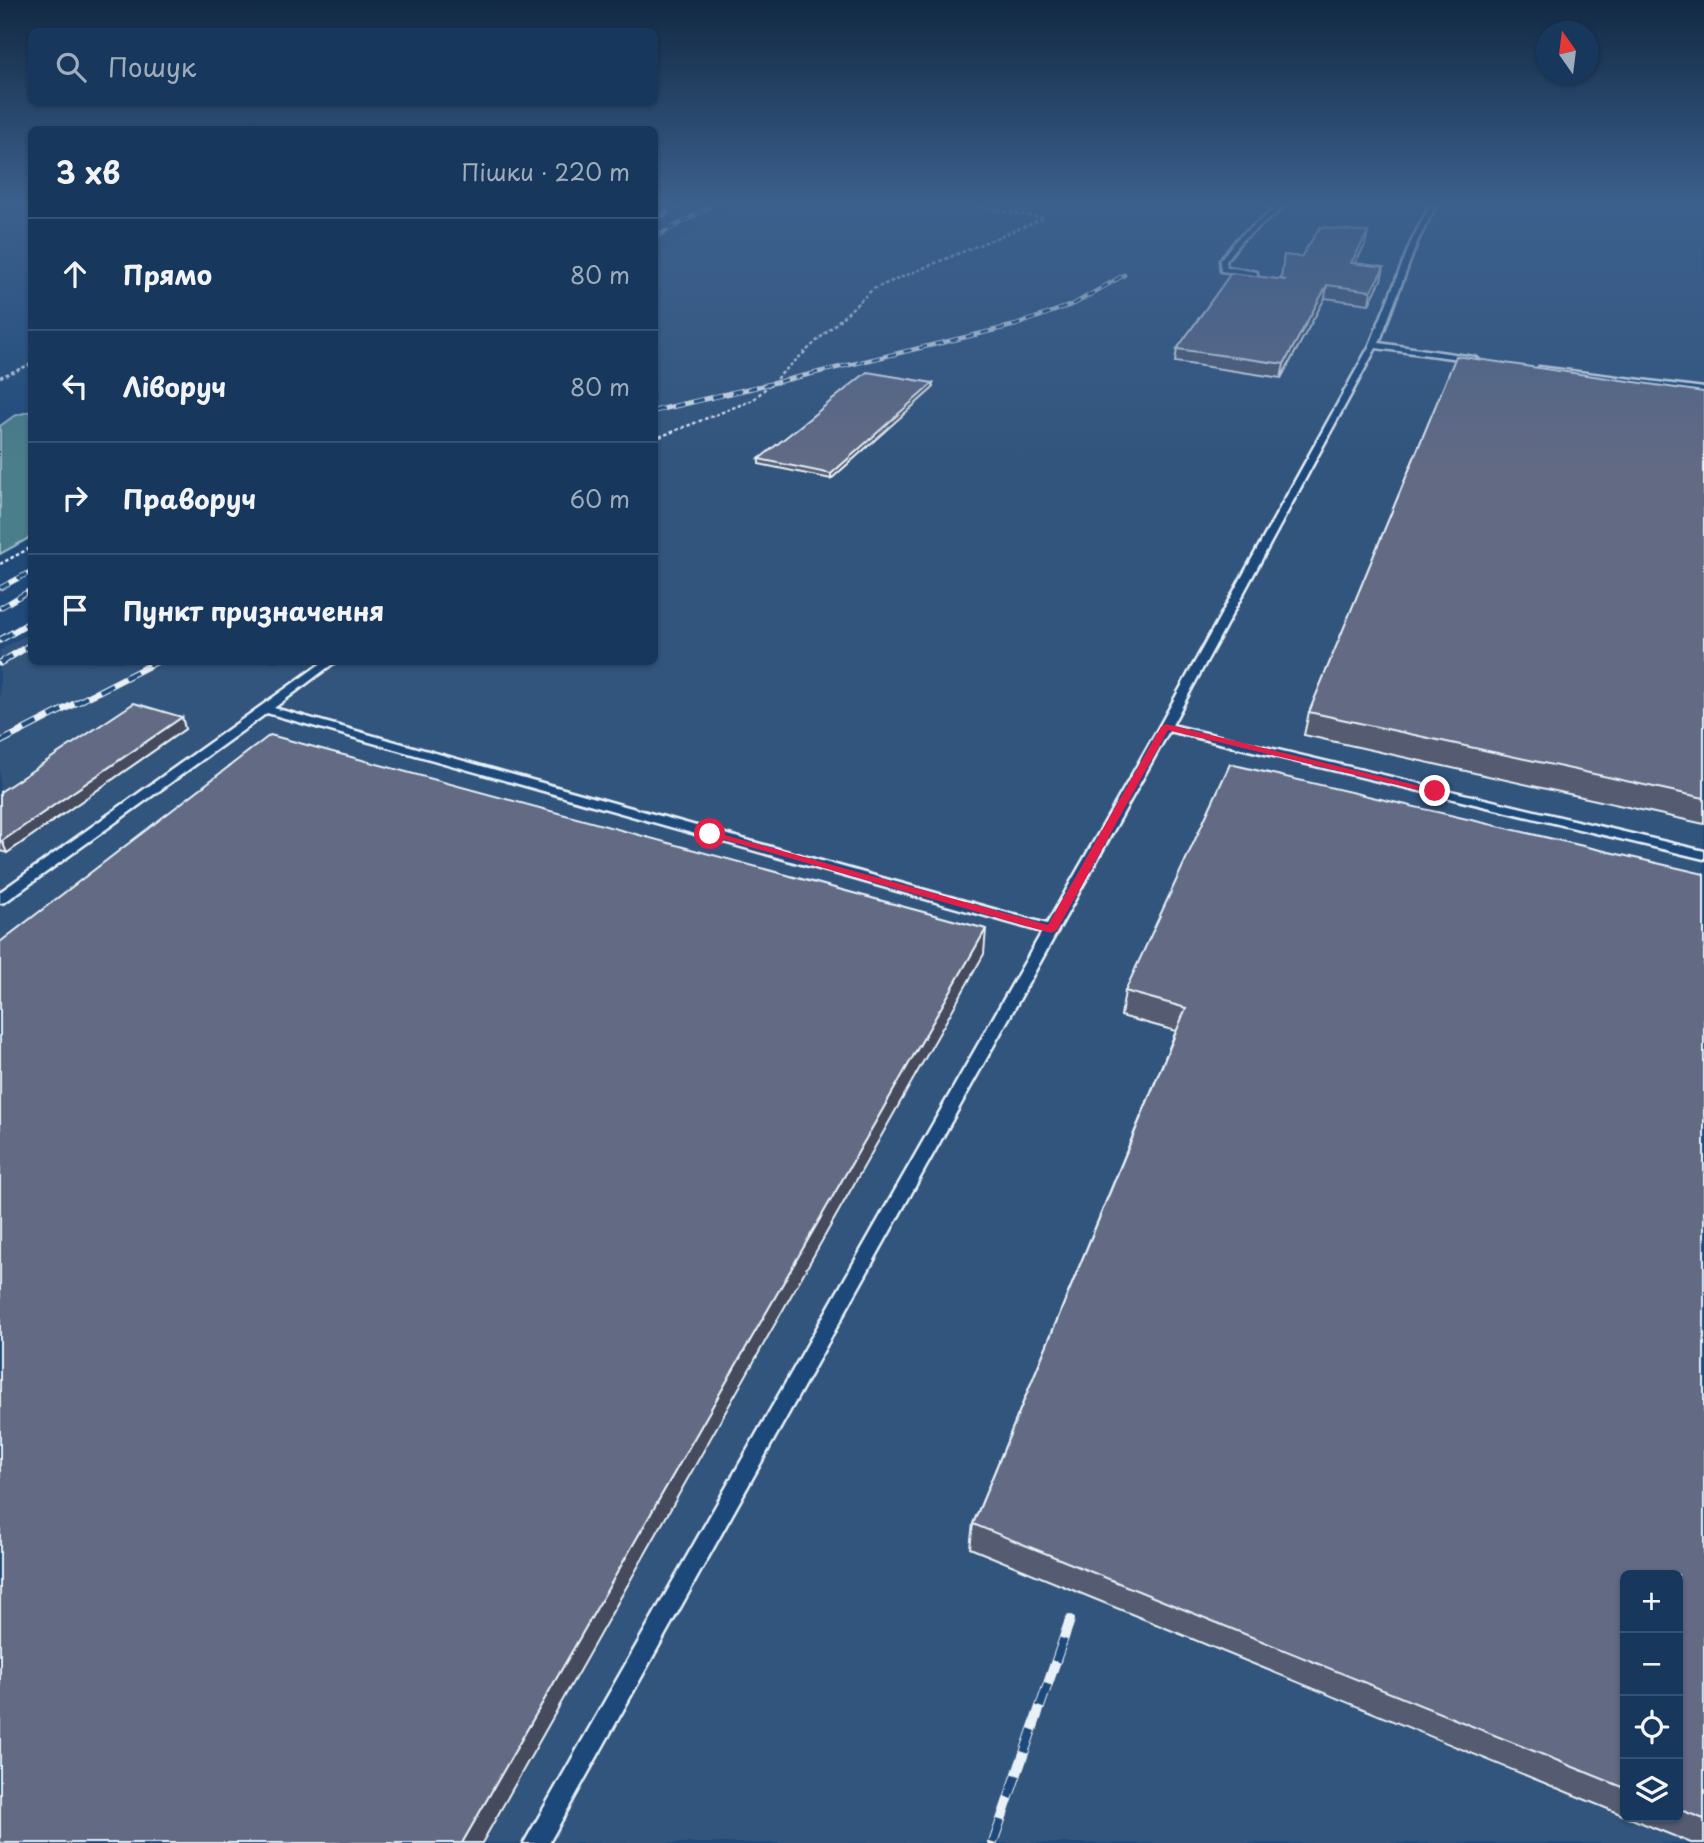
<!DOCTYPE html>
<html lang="uk">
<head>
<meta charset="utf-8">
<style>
  :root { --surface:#17385c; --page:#244365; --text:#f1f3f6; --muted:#9eacbb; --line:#365272 }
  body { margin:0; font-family:"Playpen Sans",sans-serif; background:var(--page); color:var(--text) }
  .controls { position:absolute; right:21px; bottom:21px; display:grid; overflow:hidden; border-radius:10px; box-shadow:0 2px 5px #0004 }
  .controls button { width:63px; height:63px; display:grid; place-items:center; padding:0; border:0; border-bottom:2px solid var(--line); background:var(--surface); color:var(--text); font:35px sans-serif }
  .compass { position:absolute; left:1536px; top:21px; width:63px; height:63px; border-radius:50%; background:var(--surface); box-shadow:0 2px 5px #0004; rotate:346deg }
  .stop { position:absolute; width:21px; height:21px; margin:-16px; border:5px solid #e11d48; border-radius:50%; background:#fff }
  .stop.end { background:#e11d48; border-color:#fff; box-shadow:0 2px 7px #0008 }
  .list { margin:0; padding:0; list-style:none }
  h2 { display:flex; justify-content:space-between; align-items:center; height:91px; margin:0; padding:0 28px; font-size:30px }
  h2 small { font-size:23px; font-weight:400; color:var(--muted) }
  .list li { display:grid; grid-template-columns:46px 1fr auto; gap:21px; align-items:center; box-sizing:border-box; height:112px; padding:0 28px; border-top:2px solid var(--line) }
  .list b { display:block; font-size:26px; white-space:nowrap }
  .list em { font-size:23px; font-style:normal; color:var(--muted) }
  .icon { flex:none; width:38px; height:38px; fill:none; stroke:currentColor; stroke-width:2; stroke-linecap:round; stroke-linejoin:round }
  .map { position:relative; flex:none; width:1704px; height:1843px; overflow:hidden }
  .search { position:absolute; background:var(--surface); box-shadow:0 2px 5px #0004; left:28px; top:28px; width:630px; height:77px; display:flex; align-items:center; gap:18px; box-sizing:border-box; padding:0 24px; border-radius:10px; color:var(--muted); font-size:26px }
  .panel { position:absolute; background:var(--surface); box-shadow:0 2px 5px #0004; left:28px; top:126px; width:630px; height:539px; border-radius:10px }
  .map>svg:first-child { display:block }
  .built { fill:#33547d; fill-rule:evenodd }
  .green { fill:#4b7e8b; stroke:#9ab8c2; stroke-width:2 }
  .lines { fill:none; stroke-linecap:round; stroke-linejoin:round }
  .lane-casing { stroke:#e8f1f8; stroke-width:5 }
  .path { stroke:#e8f1f8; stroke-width:2.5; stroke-dasharray:3.5 2.5; stroke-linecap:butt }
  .lane { fill:#1f4a7a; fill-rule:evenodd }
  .rail-far3-casing { stroke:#e8f1f8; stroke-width:4.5 }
  .rail-far2-casing { stroke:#e8f1f8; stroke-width:5 }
  .rail-far1-casing { stroke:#e8f1f8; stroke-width:7 }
  .rail-casing { stroke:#e8f1f8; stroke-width:10 }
  .rail-far3 { stroke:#1f4a7a; stroke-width:2.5; stroke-dasharray:8; stroke-linecap:butt }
  .rail-far2 { stroke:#1f4a7a; stroke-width:3.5; stroke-dasharray:10; stroke-linecap:butt }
  .rail-far1 { stroke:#1f4a7a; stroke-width:4.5; stroke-dasharray:14; stroke-linecap:butt }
  .rail { stroke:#1f4a7a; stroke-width:8; stroke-dasharray:24; stroke-linecap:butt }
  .wall { fill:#545c72; stroke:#e8f1f8; stroke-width:2 }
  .shaded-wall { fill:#454b5c; stroke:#e8f1f8; stroke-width:2 }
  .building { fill:#626b84; stroke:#e8f1f8; stroke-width:2 }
  .route { fill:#e11d48 }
</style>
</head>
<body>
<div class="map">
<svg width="1704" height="1843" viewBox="0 0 1704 1843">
  <rect width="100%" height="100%" fill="#1f4a7a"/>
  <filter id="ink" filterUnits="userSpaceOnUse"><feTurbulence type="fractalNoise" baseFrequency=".0143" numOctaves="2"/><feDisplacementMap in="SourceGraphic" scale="14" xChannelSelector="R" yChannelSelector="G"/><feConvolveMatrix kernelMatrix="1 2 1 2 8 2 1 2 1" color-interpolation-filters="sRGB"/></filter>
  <g filter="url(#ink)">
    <!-- built -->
    <path class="built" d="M737,206H1704V1843H0V650L31,632L32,662H654L655,256ZM1625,1575H1678V1817H1625Z"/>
    <!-- green -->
    <path class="green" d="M31,411V537L0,554V426L14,416Z"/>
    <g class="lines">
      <!-- lane casing -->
      <g class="lane-casing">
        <path id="lane" d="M1271,206H1278L1280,210L1241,241L1226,261L1227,267L1257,272V276L1221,271L1220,260L1237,239L1273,210Z
          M1430,206H1436L1418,240L1379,343L1474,357L1478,359L1474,361L1376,348L1172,725L1704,851V859L1169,731L549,1843H524L1042,932L267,713L5,902L0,903V892L323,662H335L274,708L1047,924L1159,727L1370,345L1412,240Z
          M1539,367L1704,388V394L1542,371L1538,369Z"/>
      </g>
      <!-- path -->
      <path class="path" d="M0,377L32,364
        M654,439L753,400L873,289L1044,218L971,206
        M0,564L32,547"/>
      <!-- lane -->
      <use href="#lane" class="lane"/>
      <!-- rail-far3 casing -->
      <g class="rail-far3-casing">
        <path id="rail-far3" d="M654,220L679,206
          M654,238L711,206
          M748,389L1016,325L1074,304L1124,275"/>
      </g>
      <!-- rail-far2 casing -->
      <g class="rail-far2-casing">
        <path id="rail-far2" d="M654,411L756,387
          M0,588L32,571
          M0,608L32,589
          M28,624L32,622"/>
      </g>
      <!-- rail-far1 casing -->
      <g class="rail-far1-casing">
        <path id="rail-far1" d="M0,640L31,622
          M0,663L32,644
          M0,742L156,662"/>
      </g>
      <!-- rail casing -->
      <g class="rail-casing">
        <path id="rail" d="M993,1843L1070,1620"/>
      </g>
      <!-- rail-far3 -->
      <use href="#rail-far3" class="rail-far3"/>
      <!-- rail-far2 -->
      <use href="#rail-far2" class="rail-far2"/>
      <!-- rail-far1 -->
      <use href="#rail-far1" class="rail-far1"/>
      <!-- rail -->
      <use href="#rail" class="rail"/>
    </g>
    <!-- wall -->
    <path class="wall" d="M1368,232L1365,245L1355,263L1384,267L1381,280L1369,304L1325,298L1281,378L1175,362L1177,349L1281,279L1284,255L1301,257Z
      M933,383V388L831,479L759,464V459Z
      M1704,392V824L1304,735L1309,712Z
      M182,717L185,729L7,853L0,851V792Z
      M1704,874V1843H1691L1627,1817H1678V1575H1625V1816L970,1548L973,1524L1176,1031L1121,1016L1125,991Z"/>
    <!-- shaded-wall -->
    <path class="shaded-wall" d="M1368,232L1365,245L1348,275L1351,263Z
      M1384,267L1381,280L1369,304L1371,291Z
      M1327,285L1325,298L1281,378L1284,364Z
      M933,383V388L831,479V474Z
      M182,717L185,729L7,853L2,841Z
      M986,929L984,954L482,1843H462Z"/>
    <!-- building -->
    <path class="building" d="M1320,227L1368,232L1351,263L1384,267L1371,291L1327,285L1284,364L1177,349L1231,273L1286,280L1281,279L1284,255L1301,257Z
      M1456,356L1704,392V798L1309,712Z
      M867,372L933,383L831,474L759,459Z
      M134,703L182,717L2,841H0V792Z
      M270,735L986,929L462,1843H0V942Z
      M1230,764L1704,874V1819L1678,1809V1575H1625V1788L973,1524L1186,1008L1125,991Z"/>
  </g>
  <!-- sky -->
  <linearGradient id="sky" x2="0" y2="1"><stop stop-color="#112943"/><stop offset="0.44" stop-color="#3c608d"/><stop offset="1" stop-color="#3c608d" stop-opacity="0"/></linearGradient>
  <rect width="1704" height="464" fill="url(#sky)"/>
  <!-- route -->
  <path class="route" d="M1166,724L1440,791L1435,794L1168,730L1057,930L1051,933L705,834L714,832L1048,925L1161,727Z"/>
</svg>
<div class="controls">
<button>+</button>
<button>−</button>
<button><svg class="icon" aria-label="locate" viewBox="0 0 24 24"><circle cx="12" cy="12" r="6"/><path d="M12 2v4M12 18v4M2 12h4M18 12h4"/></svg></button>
<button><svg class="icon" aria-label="layers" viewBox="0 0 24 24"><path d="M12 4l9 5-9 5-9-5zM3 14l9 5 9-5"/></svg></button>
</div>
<svg class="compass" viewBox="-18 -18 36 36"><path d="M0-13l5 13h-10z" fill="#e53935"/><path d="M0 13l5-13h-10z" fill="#9eacbb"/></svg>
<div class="stop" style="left:710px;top:834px"></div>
<div class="stop end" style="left:1435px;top:791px"></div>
<div class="search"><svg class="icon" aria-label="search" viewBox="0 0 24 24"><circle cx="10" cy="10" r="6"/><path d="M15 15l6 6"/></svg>Пошук</div>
<section class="panel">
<h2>3 хв<small>Пішки · 220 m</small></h2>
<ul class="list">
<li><svg class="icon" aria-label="ahead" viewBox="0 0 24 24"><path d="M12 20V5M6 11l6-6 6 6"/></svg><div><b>Прямо</b></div><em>80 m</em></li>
<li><svg class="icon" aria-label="left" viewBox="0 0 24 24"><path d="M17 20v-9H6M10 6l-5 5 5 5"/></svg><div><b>Ліворуч</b></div><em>80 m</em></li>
<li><svg class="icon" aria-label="right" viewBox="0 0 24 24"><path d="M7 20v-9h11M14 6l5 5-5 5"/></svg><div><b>Праворуч</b></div><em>60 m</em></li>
<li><svg class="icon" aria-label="arrive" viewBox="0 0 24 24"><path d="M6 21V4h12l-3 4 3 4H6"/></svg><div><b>Пункт призначення</b></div></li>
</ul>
</section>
</div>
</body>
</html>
